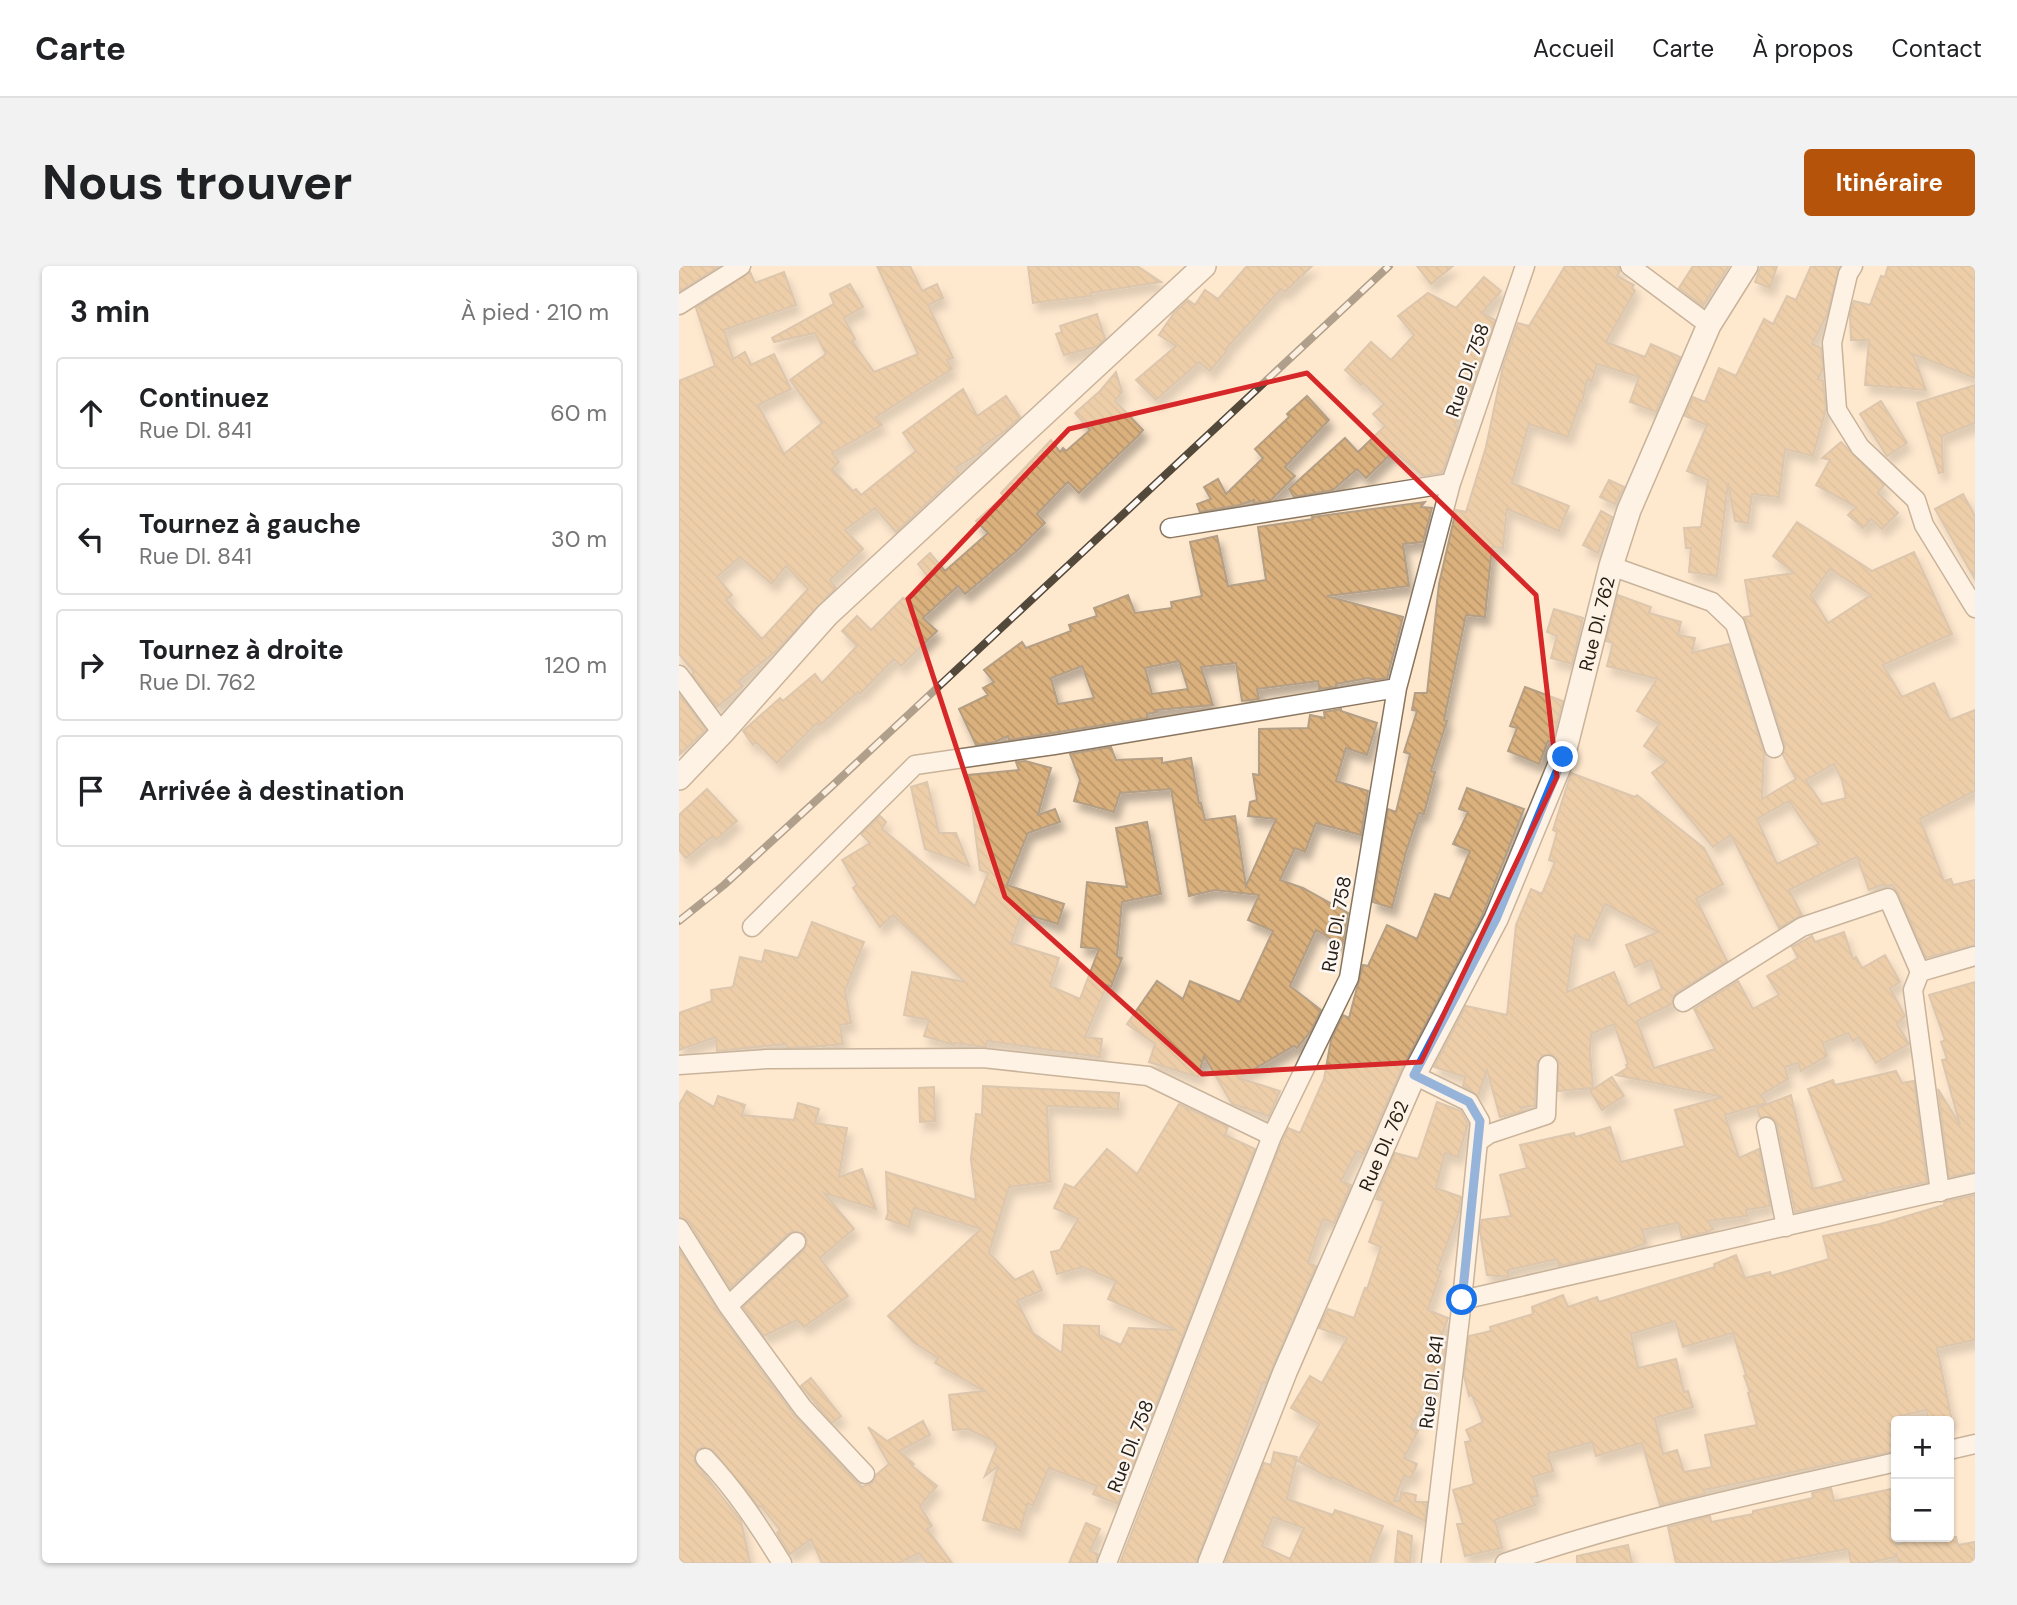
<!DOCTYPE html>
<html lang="fr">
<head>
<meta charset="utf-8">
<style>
  :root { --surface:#fff; --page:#f2f2f2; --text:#202124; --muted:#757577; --line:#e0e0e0; --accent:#b45309 }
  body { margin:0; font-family:"DM Sans",sans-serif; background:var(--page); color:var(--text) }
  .controls { position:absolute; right:21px; bottom:21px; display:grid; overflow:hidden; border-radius:7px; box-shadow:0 2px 5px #0004 }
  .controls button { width:63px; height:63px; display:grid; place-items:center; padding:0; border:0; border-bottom:2px solid var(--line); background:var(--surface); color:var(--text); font:35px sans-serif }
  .stop { position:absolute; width:21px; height:21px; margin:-16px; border:5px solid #1a73e8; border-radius:50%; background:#fff }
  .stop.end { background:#1a73e8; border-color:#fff; box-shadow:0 2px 7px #0008 }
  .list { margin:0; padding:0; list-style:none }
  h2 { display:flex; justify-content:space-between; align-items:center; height:91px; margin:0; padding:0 28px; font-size:30px }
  h2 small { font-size:23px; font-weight:400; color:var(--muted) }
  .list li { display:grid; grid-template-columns:46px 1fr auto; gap:21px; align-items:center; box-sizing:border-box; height:112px; margin:0 14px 14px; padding:0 14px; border:2px solid var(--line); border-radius:7px }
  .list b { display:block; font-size:26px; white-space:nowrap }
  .list p { margin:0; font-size:23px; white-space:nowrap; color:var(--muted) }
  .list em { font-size:23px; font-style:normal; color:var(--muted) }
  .icon { flex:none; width:38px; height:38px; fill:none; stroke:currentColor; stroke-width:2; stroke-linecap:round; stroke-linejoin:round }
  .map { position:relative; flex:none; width:1296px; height:1297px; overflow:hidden; border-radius:7px }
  header { display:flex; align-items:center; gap:42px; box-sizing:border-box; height:98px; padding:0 35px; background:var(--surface); border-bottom:2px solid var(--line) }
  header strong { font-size:33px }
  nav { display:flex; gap:38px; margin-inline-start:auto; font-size:24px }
  .intro { display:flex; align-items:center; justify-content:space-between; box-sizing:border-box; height:168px; padding:0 42px }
  h1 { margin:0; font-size:49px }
  .button { padding:18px 32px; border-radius:7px; background:var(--accent); color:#fff; font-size:24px; font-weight:700 }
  main { display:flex; gap:42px; padding:0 42px }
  aside { flex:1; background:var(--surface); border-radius:7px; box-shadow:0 2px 5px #0004 }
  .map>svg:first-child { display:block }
  .building { fill:url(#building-back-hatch); stroke:#b39e86; stroke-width:2; fill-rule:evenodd; filter:url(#shadow) }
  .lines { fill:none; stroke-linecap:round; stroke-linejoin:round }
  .minor-casing { stroke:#89755e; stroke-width:21 }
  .tertiary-casing { stroke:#89755e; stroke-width:26 }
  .minor { stroke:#fff; stroke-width:18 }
  .tertiary { stroke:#fff; stroke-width:23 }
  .rail-casing { stroke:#53493b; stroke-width:8 }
  .rail { stroke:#fdf8f3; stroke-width:5; stroke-dasharray:16; stroke-linecap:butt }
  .route { stroke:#1a73e8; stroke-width:9 }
  .marked { fill:none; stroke:#d62828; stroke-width:5; stroke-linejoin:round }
  .labels { text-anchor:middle; stroke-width:5; stroke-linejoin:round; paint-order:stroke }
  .street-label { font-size:19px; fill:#282016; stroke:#fdf8f3 }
</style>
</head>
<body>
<header>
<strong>Carte</strong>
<nav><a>Accueil</a><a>Carte</a><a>À propos</a><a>Contact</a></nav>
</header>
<div class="intro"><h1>Nous trouver</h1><a class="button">Itinéraire</a></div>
<main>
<aside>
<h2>3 min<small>À pied · 210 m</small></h2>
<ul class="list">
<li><svg class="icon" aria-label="ahead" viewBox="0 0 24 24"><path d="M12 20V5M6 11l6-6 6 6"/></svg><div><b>Continuez</b><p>Rue DI. 841</p></div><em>60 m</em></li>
<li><svg class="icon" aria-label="left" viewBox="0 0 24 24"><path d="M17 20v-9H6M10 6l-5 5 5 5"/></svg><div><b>Tournez à gauche</b><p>Rue DI. 841</p></div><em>30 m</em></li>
<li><svg class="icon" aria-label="right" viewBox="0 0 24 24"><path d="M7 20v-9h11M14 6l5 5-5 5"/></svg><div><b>Tournez à droite</b><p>Rue DI. 762</p></div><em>120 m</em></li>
<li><svg class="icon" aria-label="arrive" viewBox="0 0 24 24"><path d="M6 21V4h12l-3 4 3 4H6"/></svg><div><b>Arrivée à destination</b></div></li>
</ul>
</aside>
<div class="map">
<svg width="1296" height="1297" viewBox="0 0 1296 1297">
  <defs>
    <pattern id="building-back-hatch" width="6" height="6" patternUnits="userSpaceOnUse" patternTransform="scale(1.75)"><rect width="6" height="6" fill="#dab07d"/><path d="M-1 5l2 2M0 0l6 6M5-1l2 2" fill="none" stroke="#bb976b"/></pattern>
    <filter id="shadow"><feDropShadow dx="4.5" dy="8" stdDeviation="3.5" flood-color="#0004"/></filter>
  </defs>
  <rect width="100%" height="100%" fill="#fee8ce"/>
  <!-- building -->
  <path class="building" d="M0,0H41L0,26Z
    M198,0H231L243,25L258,18L264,32L249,39L274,92L268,94L273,103L197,151L203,159L153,187L160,196L153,203L174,225L177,223L182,229L237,185L224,167L284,123L298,150L327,130L341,151L326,165L301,182L303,186L276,202L280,207L217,266L196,242L166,264L184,283L151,314L157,322L97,385L60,415L64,420L38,441L13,408L15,406L0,388V115L36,100L17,42L71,6L76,17L105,6L117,39L45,64L54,93L66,86L72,99L95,88L112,123L79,139L105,188L143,157L111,114L147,88L136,67L95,76L93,72L155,38L151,28L171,18L184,41L165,52L176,73L173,75L195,106L239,88ZM61,291L93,318L107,300L129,323L83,373L47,334L53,329L38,311Z
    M349,0H458L482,16L411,27L412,30L354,37Z
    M568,0H633L606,26L602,23L547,83L548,85L531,105L520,96L477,134L457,114L497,80L480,69L495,47L509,34L516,39L526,24L539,33Z
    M738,0H774L752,18Z
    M886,0H940L941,5L938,10L955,19L953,22L956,25L927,76L966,91L972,78L1001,91L977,146L951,136L960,111L918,98L913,115L908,114L903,136H901L889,171L850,158L833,217L890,240L880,265L828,243L824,282L813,281L806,351L787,349L765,454L768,455L752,505L756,506L745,548L740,547L727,586L713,642L694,636L709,543L717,546L731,488L725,486L738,445L733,444L736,427H748L760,318L777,244L787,246L807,181L824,100L839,57L850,60Z
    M1014,0H1050L1024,40L1000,22Z
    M1082,0H1098L1091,22L1076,16Z
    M1132,0H1161L1148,49L1133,78L1142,82L1144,103L1139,113L1144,115L1147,143L1134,190L1106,183L1100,231L1073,228L1069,257L1056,255L1049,217L1038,310L1010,306L1012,282H1007L1005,262L1022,261L1029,214L1008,205L1028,159L1006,150L1014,131L1026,136L1040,102L1057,110L1085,53L1094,58L1108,30L1117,34Z
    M1209,0H1296V112L1234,88L1247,124L1186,119L1190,74H1172L1171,48L1175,35L1191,39L1202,10L1206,11Z
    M805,11L822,25L803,47L816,54L785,145L775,159L779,161L763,207L744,210L715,185L687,212L678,203L654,224L615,231L610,223L666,172L679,186L706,160L694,148L705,138L684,117L682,119L666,104L692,76L712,94L735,69L719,50L749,27L777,42Z
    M418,48L426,73L417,81L385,89L377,68L383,66L381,60Z
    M437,106L443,126L436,135L464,164L459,170L400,227L389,216L358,248L366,257L339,284L286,328L279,320L244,352L258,365L222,400L215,393L181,428L179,426L140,460L138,457L98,497L77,476L74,479L64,465L101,432L104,435L136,408L143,417L178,380L163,365L178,350L192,364L224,332L226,333L250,312L239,298L251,287L266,305L309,267L297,255L325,230L322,227L372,174L381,186L384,182L387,185L411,164L396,147L421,125Z
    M1296,119V157L1263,170L1264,206L1260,207L1238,137Z
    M628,130L650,154L606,201L616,210L591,235L575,237V234L561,239L521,246L518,238L532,233L525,221L539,213L547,228L584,192L576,183L610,151L608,148Z
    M1202,135L1228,177L1208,190L1181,148Z
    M1162,176L1205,219L1199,227L1219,247L1203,263L1192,253L1184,262L1169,249L1177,241L1137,219L1151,194L1143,192Z
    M930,214L945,221L936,238L921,231Z
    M1284,228L1296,250V313L1256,243Z
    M746,236L742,241L753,242L744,276L724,278L730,320L648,330L724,351L708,412L696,414L689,412L657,418V421L640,423L639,415L578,423L580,433L563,435L557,397L522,401L534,439L477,444L478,446L468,448V452L330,474L329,470L316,476L297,479L280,443L309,429L304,422L315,416L305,404L343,376L347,382L392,365L390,359L418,350L415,342L449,329L456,347L493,342L492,336L523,330L511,276L538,270L549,320L587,314L579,261L634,253L633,251ZM500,395L509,423L473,428L466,402ZM403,400L415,432L379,438L372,412Z
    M922,245L933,251L919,287L904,279Z
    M1118,256L1193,305L1235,286L1273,368L1204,399L1223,431L1255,417L1271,454L1296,444V525L1241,553L1265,615L1272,613L1274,619L1296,614V679L1247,692L1219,627L1213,619L1206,621L1205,618L1190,624L1178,591L1110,624L1123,649L1100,662L1052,569L1034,581L973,507L987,496L965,480L980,458L958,445L978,413L928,400L934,377L927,375L939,329L972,341L970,347L1002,356L999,369L1016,372L1013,387L1050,378L1085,486L1083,533L1117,513L1104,489L1106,479L1065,351L1072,350L1066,314L1115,307L1094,290ZM1151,303L1192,329L1149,357L1132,329ZM1155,498L1163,514L1167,532L1143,538L1127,514ZM1110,535L1140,578L1098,598L1078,553Z
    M875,343L904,352L893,398L872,392L878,370L868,366Z
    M846,421L884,435L873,476L869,475L860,498L829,485L838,462L831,460Z
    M0,428L27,464L0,489Z
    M662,443V445L698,457L688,489L667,482L657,515L689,525L682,569L637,557L626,586L616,582L601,614L624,622L669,647L664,677L663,679L637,664L611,720L642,744L632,765L618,782L615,780L560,812L601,825L590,850L553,838L525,790L519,811L470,796L476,778L448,758L478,715L504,733L511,715L561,736L594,665L569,654L580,629L536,624L510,630L492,523L441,527L435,546L395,535L401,514L391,488L432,481L437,494L483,492V497L512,492L520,537H522L526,554L556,550L567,620L597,553L569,550L571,536L578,534L574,508L580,509V463L629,462L631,449L646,452L645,446Z
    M346,495L372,502L359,549L376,543L381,556L349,567L328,619L385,638L379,658L343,647L332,677L380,692L371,720L401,733L420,683L402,681L408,616L448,621L437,562L468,556L482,628L443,636L438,690L443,692L432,721L428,719L406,771L423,773L421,791L308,775L307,781L276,777L275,779L245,770L250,754L225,749L233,706L286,716L214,649L201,661L174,622L178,619L163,594L191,577L182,568L201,550L207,556L203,563L296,640L309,607L301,604L289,509L340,504L337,496Z
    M892,507L956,531L958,529L1025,582L1044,618L1017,633L1048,695L998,726L994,731L993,738L958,755L975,802L1036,783L1015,743L1059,715L1074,743L1100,729L1088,710L1119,692L1113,681L1133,670L1136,676L1165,666L1174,693L1177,691L1183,702L1206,689L1221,716L1211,722L1226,750L1218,758L1230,778L1197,797L1180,771L1174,775L1169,767L1144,777L1148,790L1122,805L1119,797L1106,801L1109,813L1082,829L1087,837L1046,849L1060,892L1080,883L1091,940L1067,944L1068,950L1029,955L1034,963L1029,966L1003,972L999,957L963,964L967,977L944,986L880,1000L878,993L829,1004V1011L808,1009L801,965L803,954L832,950L821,909L848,902L841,879L895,867L896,871L931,861L942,896L1006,880L996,844L1044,831L937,809L948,802L947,799L949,798L935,758L912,768L911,786L914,822L879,825V794L874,789H864L858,798L856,840L843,841L844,845L821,851L808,804L799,830L784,820L786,811L755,801L787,740L828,749L837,659L852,623L863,628L876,596L870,594L878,566L874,564ZM926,638L979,666L947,679L956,701L972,694L983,723L949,740L935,706L888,726L896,669L910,675Z
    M248,516L260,567H277L290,600L246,583L232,521Z
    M788,522L845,543L803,650L723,803L685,888L678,885L662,915L672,919L655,957L644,953L629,997L637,1000L587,1117L584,1116L517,1297H441L603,875L609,862L621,867L645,813L652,774L664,749L670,752L684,699L689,700L708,659L738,673L756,628L771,633L791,585L774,578L789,546L780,543Z
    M28,523L58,555L37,574L34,570L7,592L0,584V549Z
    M133,656L185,676L166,725L172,757L161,759L164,778L132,781L108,782L107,778L38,785L37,771L0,784V747L33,735L32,724L54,721L61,691L83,696L86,684L119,692Z
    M1296,716V906L1270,911L1259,823L1281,859L1263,794L1268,793L1262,776L1266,774L1250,729Z
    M1217,805L1223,817L1235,815L1248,916L1187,928V930L1116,946L1098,858L1091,851H1081L1078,842L1112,829L1134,923L1165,915L1129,823L1154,814L1156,819Z
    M933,811L945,830L923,844L911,825Z
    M304,820L440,827L439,843L368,840L371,916L330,921L310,987L336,1014L354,1005L363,1024L338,1035L354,1067L383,1087L385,1059L420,1060V1069L442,1079L450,1062L497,1064L429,1033L437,1015L404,1001L378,1008L372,986L381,984L399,953L375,942L386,918L395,922L428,883L458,908L500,838L549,861L546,869L576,883L439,1238L414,1228L418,1220L370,1202L354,1240L349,1237L341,1265L304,1254L319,1200L306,1210L318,1180L315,1178L316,1176L289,1163L274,1164L270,1129L305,1125L256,1097L259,1092L234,1076L209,1050L302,963L235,942L230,961L207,953L209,947L207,906L297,934L292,893L297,848L303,849Z
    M255,821L256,855L241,856L240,822Z
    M8,825L35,841L39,830L66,839L63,849L115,854L119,837L140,843L136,857L168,862L160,911L183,903L197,943L145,927L175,963L141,992L169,1030L125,1061L118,1054L85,1070L64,1041L125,984L128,974L125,968L115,965L109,968L51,1022L10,956L0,951V839Z
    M758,836L782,845L789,858L779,891L766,887L757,922L782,931L780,946L758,1004L762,1005L749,1044L769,1052L760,1078L767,1076L763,1104L732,1161L739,1165L725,1192L738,1198L732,1212L725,1210L715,1235H721L722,1226L737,1229L736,1236H748L746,1255L653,1211L652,1213L619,1195L640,1158L612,1142L631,1110L643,1117L668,1072L640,1062L649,1043L675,1052L686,1022L688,1023L702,981L690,976L705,935L697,933L701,922L716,887L739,893Z
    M1296,929V1074L1258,1082L1273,1155H1250L1247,1144L1217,1151V1185L1025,1224L1026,1228L981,1239L963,1177L917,1190L913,1176L869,1188L874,1205L854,1211L859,1230L852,1231L856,1239L816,1254L823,1282L786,1290L778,1258H784L774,1224L795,1218L786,1176L792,1175L787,1164L804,1156L793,1129L790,1130L785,1110L790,1070L812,1065L811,1061L854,1048L853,1041L884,1029L889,1041L918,1031L920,1036L1036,1001L1035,998L1057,989L1066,1012L1091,1006L1092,1010L1150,993L1144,970L1201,958L1265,939V937L1268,935ZM996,1055L1004,1081L1054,1067L1067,1109L1065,1110L1071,1126L1069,1127L1078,1159L1026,1169L1033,1201L1005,1206L998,1184L984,1188L976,1152L1014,1141L1009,1125L1005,1126L997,1093L959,1102L952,1068Z
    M0,983L40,1047L115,1149L183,1221L193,1217L197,1209L210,1198L189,1161L208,1175L244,1155L251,1169L220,1185L235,1198L233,1200L258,1220L241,1240L253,1260L248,1263L273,1297H248L240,1287L220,1297H143L132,1273L111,1288L98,1267L101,1264L82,1240L80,1241L34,1184L24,1181L18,1184L15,1195L62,1255L71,1297H0Z
    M132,1112L162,1150L153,1157L122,1120Z
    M595,1186L618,1191L608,1233L654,1249L656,1244L704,1260L690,1297H546L585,1197L592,1199ZM594,1251L625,1262L611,1293L583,1280Z
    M1152,1222L1155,1235L1217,1222V1279L1244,1271H1277L1279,1279L1296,1276V1297H1220L1217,1287V1291L1188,1297H1172L1169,1283L1092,1297H997L989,1261L1031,1250L1032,1256L1074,1248V1245L1134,1232L1133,1227Z
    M407,1257L421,1263L411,1285L419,1288L417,1297H390Z
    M719,1265L733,1270L731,1297H716Z
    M949,1279L953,1297H898V1290Z"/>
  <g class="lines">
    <!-- minor casing -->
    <g class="minor-casing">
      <path id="minor" d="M951,0L1030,59
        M1174,0L1169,8L1153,77L1158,144L1181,181L1237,234L1245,259L1296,342
        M0,39L62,0
        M491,262L772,217
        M932,300L1033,336L1056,358L1095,482
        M0,409L43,467
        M73,661L236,499L375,479L718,422
        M1004,736L1123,661L1209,632L1241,706
        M0,799L88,793L304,792L469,810L593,870
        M735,809L790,836L801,855L783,1034L752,1297
        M1087,861L1107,961
        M799,876L810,868L867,849L869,799
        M1261,926L1234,724L1241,706L1296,690
        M0,962L49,1040L124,1142L186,1208
        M783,1034L1296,917
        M49,1040L117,976
        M1270,1184L1296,1178
        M26,1192C56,1223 80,1260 103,1297
        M428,1297L593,870L670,712L718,422L772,217L846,0
        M826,1297C953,1253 1086,1226 1217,1196"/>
    </g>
    <!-- tertiary casing -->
    <g class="tertiary-casing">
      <g id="tertiary">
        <path d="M0,512L43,467L148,349L525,0"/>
        <path id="s1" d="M531,1297L606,1106L735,809L817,653L884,491L932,300L950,244L1030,59L1067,0"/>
      </g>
    </g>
    <!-- minor -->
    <use href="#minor" class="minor"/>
    <!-- tertiary -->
    <use href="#tertiary" class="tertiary"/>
    <!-- rail casing -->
    <g class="rail-casing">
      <path id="rail" d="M0,655L45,619L153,520L710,0"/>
    </g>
    <!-- rail -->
    <use href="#rail" class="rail"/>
  </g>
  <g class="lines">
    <!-- route -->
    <path class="route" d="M783,1034L801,855L790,836L735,809L817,653L884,491"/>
  </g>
  <!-- marked area -->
  <path d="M0 0H1296V1297H0ZM628,107L857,329L878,511L742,796L523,808L326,631L229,333L390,163Z" fill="#fee8ce" fill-opacity=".55" fill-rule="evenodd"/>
  <path class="marked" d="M628,107L857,329L878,511L742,796L523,808L326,631L229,333L390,163Z"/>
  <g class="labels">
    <!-- street labels -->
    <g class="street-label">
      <text transform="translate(788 104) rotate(-71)" y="7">Rue DI. 758</text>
      <text dy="7" stroke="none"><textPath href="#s1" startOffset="1018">Rue DI. 762</textPath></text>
      <text transform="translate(657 658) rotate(-80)" y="7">Rue DI. 758</text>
      <text dy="7" stroke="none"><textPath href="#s1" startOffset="452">Rue DI. 762</textPath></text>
      <text transform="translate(752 1116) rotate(-83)" y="7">Rue DI. 841</text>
      <text transform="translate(451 1180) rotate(-69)" y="7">Rue DI. 758</text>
    </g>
  </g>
</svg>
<div class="controls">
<button>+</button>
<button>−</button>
</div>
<div class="stop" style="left:783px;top:1034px"></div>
<div class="stop end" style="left:884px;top:491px"></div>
</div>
</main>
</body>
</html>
